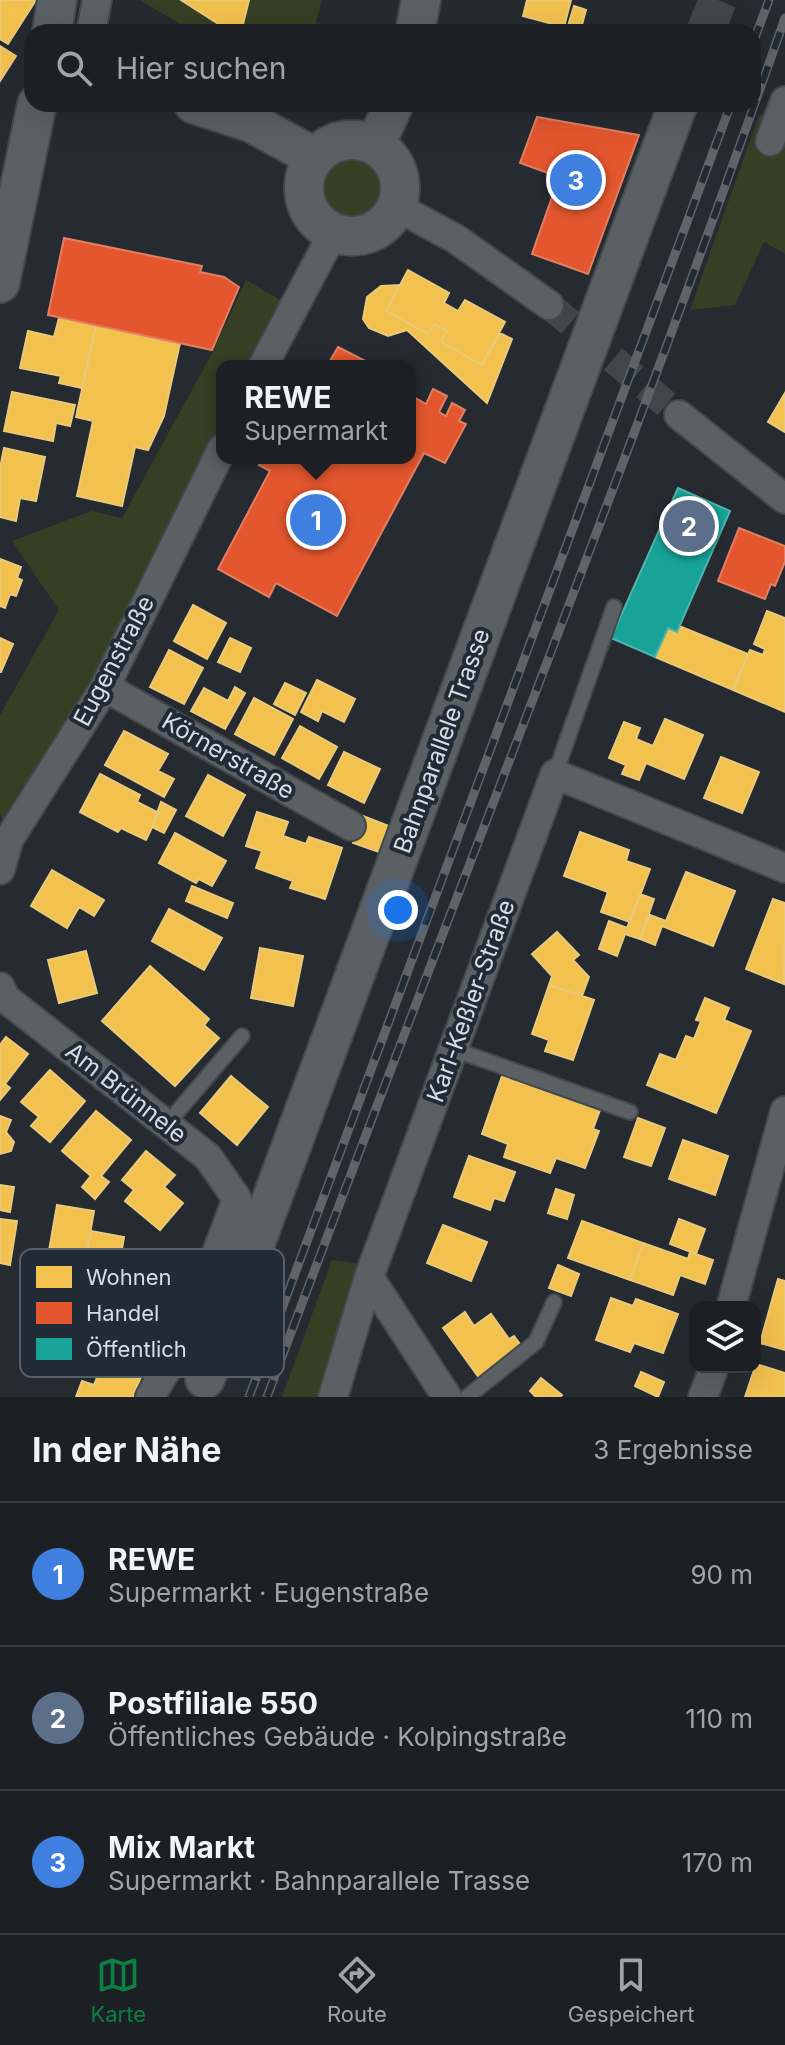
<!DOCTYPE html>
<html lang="de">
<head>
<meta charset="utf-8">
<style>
  :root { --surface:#1c2025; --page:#25282d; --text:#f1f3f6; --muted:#a0a3a7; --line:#3a3e42; --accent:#0b8043 }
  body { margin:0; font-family:Inter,sans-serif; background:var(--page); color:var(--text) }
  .controls { position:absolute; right:24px; bottom:24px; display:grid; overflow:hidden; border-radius:16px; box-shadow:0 8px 32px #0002 }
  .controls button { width:72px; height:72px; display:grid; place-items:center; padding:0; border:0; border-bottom:2px solid var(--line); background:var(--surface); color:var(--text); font:40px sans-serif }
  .you { position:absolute; left:398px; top:910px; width:28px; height:28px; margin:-20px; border:6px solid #fff; border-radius:50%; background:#1a73e8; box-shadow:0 0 0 12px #1a73e833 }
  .badge { display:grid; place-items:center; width:52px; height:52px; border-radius:50%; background:var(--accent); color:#fff; font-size:26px; font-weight:700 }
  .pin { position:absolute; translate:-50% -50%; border:4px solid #fff; box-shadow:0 2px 8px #0006 }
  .popup { position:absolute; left:216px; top:360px; width:200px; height:104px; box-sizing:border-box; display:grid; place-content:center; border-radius:16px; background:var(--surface); filter:drop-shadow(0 2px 6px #0005); font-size:26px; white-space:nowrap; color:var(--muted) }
  .popup b { font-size:30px; color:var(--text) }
  .popup::after { content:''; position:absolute; left:50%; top:100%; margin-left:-16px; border:16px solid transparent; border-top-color:var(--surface) }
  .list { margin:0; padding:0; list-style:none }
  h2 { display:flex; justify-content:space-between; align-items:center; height:104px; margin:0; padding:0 32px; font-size:34px }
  h2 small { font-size:26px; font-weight:400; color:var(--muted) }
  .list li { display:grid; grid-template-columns:52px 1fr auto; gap:24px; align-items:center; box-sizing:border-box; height:144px; padding:0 32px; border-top:2px solid var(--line) }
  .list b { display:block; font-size:30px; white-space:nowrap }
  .list p { margin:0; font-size:26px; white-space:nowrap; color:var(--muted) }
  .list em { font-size:26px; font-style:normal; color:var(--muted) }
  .icon { flex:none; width:44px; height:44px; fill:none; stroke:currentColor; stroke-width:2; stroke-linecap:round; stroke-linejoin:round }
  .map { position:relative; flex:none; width:785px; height:1397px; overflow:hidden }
  .search { position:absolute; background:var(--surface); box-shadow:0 8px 32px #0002; left:24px; right:24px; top:24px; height:88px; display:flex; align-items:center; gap:20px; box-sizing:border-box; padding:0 28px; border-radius:24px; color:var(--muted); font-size:30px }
  .sheet { height:536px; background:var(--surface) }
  nav { display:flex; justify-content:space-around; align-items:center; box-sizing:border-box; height:112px; border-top:2px solid var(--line); background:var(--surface); font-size:22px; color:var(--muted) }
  nav a { display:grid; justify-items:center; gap:4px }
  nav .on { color:var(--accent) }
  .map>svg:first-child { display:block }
  .green { fill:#363f24 }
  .homes { fill:#f2c14e; stroke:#e9c97b; stroke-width:2 }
  .shops { fill:#e4572e; stroke:#e07f64; stroke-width:2 }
  .public { fill:#17a398; stroke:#50b4ae; stroke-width:2 }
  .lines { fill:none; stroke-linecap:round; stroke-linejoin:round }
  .street-tunnel { stroke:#3f464c; stroke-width:28; stroke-dasharray:28 14; stroke-linecap:butt }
  .secondary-tunnel { stroke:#3f464c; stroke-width:38; stroke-dasharray:38 19; stroke-linecap:butt }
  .lane-casing { stroke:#42484c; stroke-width:18 }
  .street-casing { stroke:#42484c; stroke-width:32 }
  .secondary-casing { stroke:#42484c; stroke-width:42 }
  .lane { stroke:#5b6065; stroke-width:14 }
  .street { stroke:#5b6065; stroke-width:28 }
  .secondary { stroke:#5b6065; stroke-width:38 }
  .rail-casing { stroke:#606468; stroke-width:9 }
  .rail { stroke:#202b36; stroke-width:6; stroke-dasharray:18; stroke-linecap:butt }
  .labels { text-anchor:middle; stroke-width:8; stroke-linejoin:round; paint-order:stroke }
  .street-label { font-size:24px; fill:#d5dce3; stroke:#202b36 }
  .key { fill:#202b36; stroke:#56606a; stroke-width:2 }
  .key-label { font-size:22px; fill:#d5dce3 }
</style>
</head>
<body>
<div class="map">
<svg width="785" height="1397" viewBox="0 0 785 1397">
  <rect width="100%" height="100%" fill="#252b31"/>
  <!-- green -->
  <path class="green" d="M140,0H322L316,23L329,25L328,32H193Z
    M759,115L785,122V254L764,242L735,305L690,310Z
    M312 189a40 40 0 1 1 80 0a40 40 0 1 1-80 0Z
    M246,280L286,303L256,366H222V435L161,559L9,828L0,814V715L59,610L12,541L91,511L122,518L211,355Z
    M332,1260L368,1265L327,1397H282Z"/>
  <!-- homes -->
  <path class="homes" d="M0,0H36L8,44L0,39Z
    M181,0H249L241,32H231Z
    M527,0H571L564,27L523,16Z
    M574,6L586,10L580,32L567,29Z
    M0,46L16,56L0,81Z
    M408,270L449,293L444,303L458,311L465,300L505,322L482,365L441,342L447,331L434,324L428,334L386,311Z
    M400,285L386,311L428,334L434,324L447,331L441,342L482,365L500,333L512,339L487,403L407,330L388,336L369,328L363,319L367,297L381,286Z
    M59,318L96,325L82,388L59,383L61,376L20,368L28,331L54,337Z
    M96,325L180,343L164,416L148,450L135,447L122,506L77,496L93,421L76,417Z
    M12,392L75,405L70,426L56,423L53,441L4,431Z
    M785,393V432L768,422Z
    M4,448L45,457L36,501L20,498L16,521L0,517V468Z
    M0,559L21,567L17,578L22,580L16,596L10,594L5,608L0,606Z
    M193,605L226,623L207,659L174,641Z
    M767,611L785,618V712L733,690L750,650L763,655L765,649L754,644Z
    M679,626L748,654L733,690L655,657L668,628L677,632Z
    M0,638L13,644L1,672H0Z
    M230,638L251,648L240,672L218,662Z
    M169,650L203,668L184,704L150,687Z
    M317,680L355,699L344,722L322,711L318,721L301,712Z
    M285,683L306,693L295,715L274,704Z
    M235,687L245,693L225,729L191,711L204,688L228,701Z
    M254,698L293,719L274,755L235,734Z
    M665,719L703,735L684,779L646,763L639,780L622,774L626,765L609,758L624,722L640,728L636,739L653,746Z
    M300,726L337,747L319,779L282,758Z
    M124,731L168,754L158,771L174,779L164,797L105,765Z
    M344,752L380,769L364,803L328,785Z
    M721,757L759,772L742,813L704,798Z
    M100,774L140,795L137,802L159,813L146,840L121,828L118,832L80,812Z
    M208,775L245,795L223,836L186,816Z
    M161,802L176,810L164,833L152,827Z
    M257,812L288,822L283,836L306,844L309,837L342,848L325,899L290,888L293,881L256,868L262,851L246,846Z
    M363,816L389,826L379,852L353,843Z
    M580,832L629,850L626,861L650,869L630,922L601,912L608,892L564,876Z
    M175,833L226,861L212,886L199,879L196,883L159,863Z
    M52,870L104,900L94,916L79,907L67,928L31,906Z
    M686,872L735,891L713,946L662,926L655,945L640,939L650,915L666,921Z
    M192,886L233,903L227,918L186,901Z
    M640,894L654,899L640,939L625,934L617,956L599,949L609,921L627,928Z
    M773,899L785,903L784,984L746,969Z
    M169,909L222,938L204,970L152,941Z
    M557,932L579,955L573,960L589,977L582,996L549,985L552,976L532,954Z
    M260,948L303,956L293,1006L251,998Z
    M86,951L97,993L59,1003L48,960Z
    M150,966L209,1019L204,1025L219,1038L175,1086L102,1021Z
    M549,985L594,1000L573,1060L545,1051L549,1040L532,1034Z
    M705,998L729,1008L724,1020L751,1031L716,1113L647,1085L660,1054L676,1060L686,1036L694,1039L701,1021L696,1020Z
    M6,1037L28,1054L5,1084L10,1088L0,1100V1045Z
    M50,1070L85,1101L50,1142L31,1126L39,1117L21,1102Z
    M231,1076L268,1107L237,1145L200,1113Z
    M502,1076L600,1110L593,1129L599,1131L585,1168L556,1158L550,1173L504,1157L508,1144L482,1134Z
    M96,1111L131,1140L101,1176L109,1182L95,1199L82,1187L91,1176L62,1151Z
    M0,1116L11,1120L6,1132L14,1142L11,1151L0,1154Z
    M638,1118L665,1128L651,1166L624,1157Z
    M683,1140L728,1156L715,1195L669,1179Z
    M146,1151L175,1175L164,1187L183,1203L160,1230L125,1201L134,1190L122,1180Z
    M469,1156L515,1172L504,1201L494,1198L490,1210L454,1197Z
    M0,1185L14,1187L10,1212L0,1210Z
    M556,1189L574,1195L567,1219L548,1213Z
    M57,1205L94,1211L83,1274L46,1268Z
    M0,1219L17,1221L10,1265L0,1263Z
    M679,1219L705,1229L696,1254L670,1244Z
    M582,1221L643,1243L630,1280L568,1258Z
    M443,1225L487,1242L471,1281L427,1263Z
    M91,1231L124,1237L113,1302L91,1298L93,1290L80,1288Z
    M643,1243L688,1259L690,1252L713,1260L705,1284L680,1275L673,1295L630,1280Z
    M121,1255L153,1260L143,1326L121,1323L122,1312L109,1310Z
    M558,1265L579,1274L571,1296L549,1288Z
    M151,1274L185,1279L181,1306L147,1300Z
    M778,1279L785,1281V1350L760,1343Z
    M611,1298L633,1306L636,1299L678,1314L663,1353L634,1343L630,1352L596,1340Z
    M465,1312L474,1326L491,1314L509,1339L514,1336L523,1348L480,1379L443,1328Z
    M109,1347L147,1362L135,1391L138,1397H76L82,1381L94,1385Z
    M756,1364L785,1373V1397H745Z
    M641,1372L664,1382L658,1397L635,1386Z
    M541,1378L562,1395L560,1397H536L530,1391Z"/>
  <!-- shops -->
  <path class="shops" d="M537,117L639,135L588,274L532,254L559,177L520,163Z
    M64,238L202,266L200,272L224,277L239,287L212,350L48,315Z
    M338,347L375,366H327Z
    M433,389L447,396L439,412L446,416L452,403L465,410L459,421L466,424L445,463L424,453L337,616L276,583L269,597L218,569L270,471L259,465L263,458H410V395L426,404Z
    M739,528L785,546V562L775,586L771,584L765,599L718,581Z"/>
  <!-- public -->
  <path class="public" d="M678,488L730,511L677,632L668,628L655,657L611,638Z"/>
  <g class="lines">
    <!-- street-tunnel -->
    <path class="street-tunnel" d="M549,305L679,415"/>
    <!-- secondary-tunnel -->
    <path class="secondary-tunnel" d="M705,32L718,0"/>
    <!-- lane casing -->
    <g class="lane-casing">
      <path id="lane" d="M555,774L614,607
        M453,1049L630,1112
        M166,1125L242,1036
        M467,1397L536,1342L554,1302"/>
    </g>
    <!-- street casing -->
    <g class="street-casing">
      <path id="street" d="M91,32L97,0
        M770,141L785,101
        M397,207L456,239L549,305
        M263,366L333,233
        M679,415L785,499
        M105,687L351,826
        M0,870L9,839L105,687L222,449
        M0,987L5,998L208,1157L237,1199L184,1340L150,1397
        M369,1277L447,1397
        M731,1307L785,1111
        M333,1397L369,1277L555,774L785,868
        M703,1397L714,1367"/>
    </g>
    <!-- secondary casing -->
    <g class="secondary-casing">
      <path id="secondary" d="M52,32L57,0
        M415,32L421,0
        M194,104L252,123L314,157
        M304 188a48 48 0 1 1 96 0a48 48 0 1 1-96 0Z
        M375,145L394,104
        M0,283L37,104
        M205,1379L678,104"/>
    </g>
    <!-- lane -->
    <use href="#lane" class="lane"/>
    <!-- street -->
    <use href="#street" class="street"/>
    <!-- secondary -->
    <use href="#secondary" class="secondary"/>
    <!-- rail casing -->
    <g class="rail-casing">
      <path id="rail" d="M753,43L769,0
        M249,1397L731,104
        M267,1397C438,937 623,481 785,18"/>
    </g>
    <!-- rail -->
    <use href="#rail" class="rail"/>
  </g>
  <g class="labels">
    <!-- street labels -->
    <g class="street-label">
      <text transform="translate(114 661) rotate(-62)" y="8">Eugenstraße</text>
      <text transform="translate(442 741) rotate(-70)" y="8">Bahnparallele Trasse</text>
      <text transform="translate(228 756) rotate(30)" y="8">Körnerstraße</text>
      <text transform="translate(471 1001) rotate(-70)" y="8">Karl-Keßler-Straße</text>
      <text transform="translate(126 1093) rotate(38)" y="8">Am Brünnele</text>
    </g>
  </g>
  <!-- legend -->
  <rect x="20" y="1249" width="264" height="128" rx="12" class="key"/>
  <rect x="36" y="1266" width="36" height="22" fill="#f2c14e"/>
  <rect x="36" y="1302" width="36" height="22" fill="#e4572e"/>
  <rect x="36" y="1338" width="36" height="22" fill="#17a398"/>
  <g class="key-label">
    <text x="86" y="1285">Wohnen</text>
    <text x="86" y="1321">Handel</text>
    <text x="86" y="1357">Öffentlich</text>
  </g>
</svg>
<div class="controls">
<button><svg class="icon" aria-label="layers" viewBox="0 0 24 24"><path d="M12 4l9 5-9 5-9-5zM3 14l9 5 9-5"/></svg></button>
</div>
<div class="you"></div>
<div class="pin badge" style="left:316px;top:520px;background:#3f7fe0">1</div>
<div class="popup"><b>REWE</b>Supermarkt</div>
<div class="pin badge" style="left:689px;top:526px;background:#5c6f8a">2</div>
<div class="pin badge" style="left:576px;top:180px;background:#3f7fe0">3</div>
<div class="search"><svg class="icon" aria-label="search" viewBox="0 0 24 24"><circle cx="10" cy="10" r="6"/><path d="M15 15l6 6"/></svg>Hier suchen</div>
</div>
<section class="sheet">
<h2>In der Nähe<small>3 Ergebnisse</small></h2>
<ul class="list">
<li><span class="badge" style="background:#3f7fe0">1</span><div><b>REWE</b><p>Supermarkt · Eugenstraße</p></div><em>90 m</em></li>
<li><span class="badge" style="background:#5c6f8a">2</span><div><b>Postfiliale 550</b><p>Öffentliches Gebäude · Kolpingstraße</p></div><em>110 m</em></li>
<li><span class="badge" style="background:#3f7fe0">3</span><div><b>Mix Markt</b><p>Supermarkt · Bahnparallele Trasse</p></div><em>170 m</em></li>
</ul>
</section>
<nav>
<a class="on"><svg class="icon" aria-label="map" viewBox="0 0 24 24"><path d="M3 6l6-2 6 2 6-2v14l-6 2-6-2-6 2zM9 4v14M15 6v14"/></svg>Karte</a>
<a><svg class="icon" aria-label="directions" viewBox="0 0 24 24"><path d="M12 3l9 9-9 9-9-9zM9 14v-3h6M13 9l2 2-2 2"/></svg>Route</a>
<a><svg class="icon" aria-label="saved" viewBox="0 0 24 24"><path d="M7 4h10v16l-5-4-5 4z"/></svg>Gespeichert</a>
</nav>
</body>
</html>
